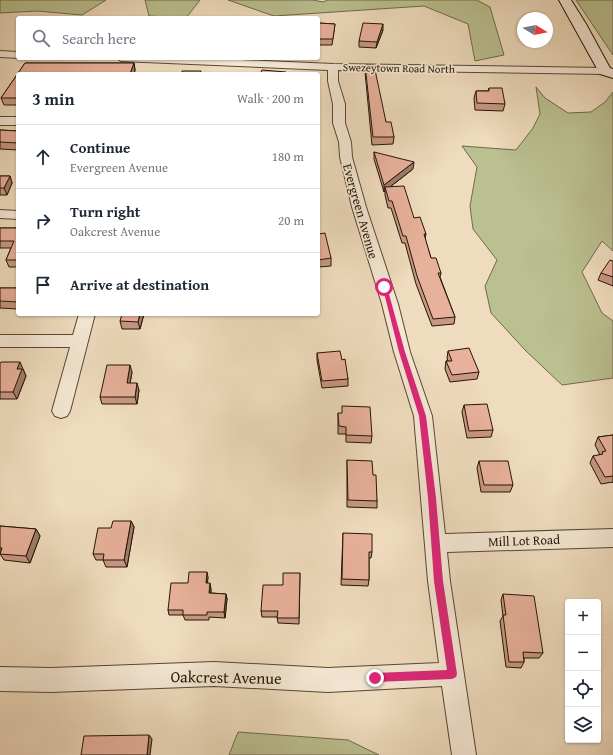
<!DOCTYPE html>
<html lang="en">
<head>
<meta charset="utf-8">
<style>
  :root { --surface:#fff; --page:#f2f2f3; --text:#1f2937; --muted:#747a83; --line:#e0e1e3 }
  body { margin:0; font-family:"Gentium Book Plus",serif; background:var(--page); color:var(--text) }
  .controls { position:absolute; right:12px; bottom:12px; display:grid; overflow:hidden; border-radius:4px; box-shadow:0 1px 3px #0004 }
  .controls button { width:36px; height:36px; display:grid; place-items:center; padding:0; border:0; border-bottom:1px solid var(--line); background:var(--surface); color:var(--text); font:20px sans-serif }
  .compass { position:absolute; left:517px; top:12px; width:36px; height:36px; border-radius:50%; background:var(--surface); box-shadow:0 1px 3px #0004; rotate:100deg }
  .stop { position:absolute; width:12px; height:12px; margin:-9px; border:3px solid #db2777; border-radius:50%; background:#fff }
  .stop.end { background:#db2777; border-color:#fff; box-shadow:0 1px 4px #0008 }
  .list { margin:0; padding:0; list-style:none }
  h2 { display:flex; justify-content:space-between; align-items:center; height:52px; margin:0; padding:0 16px; font-size:17px }
  h2 small { font-size:13px; font-weight:400; color:var(--muted) }
  .list li { display:grid; grid-template-columns:26px 1fr auto; gap:12px; align-items:center; box-sizing:border-box; height:64px; padding:0 16px; border-top:1px solid var(--line) }
  .list b { display:block; font-size:15px; white-space:nowrap }
  .list p { margin:0; font-size:13px; white-space:nowrap; color:var(--muted) }
  .list em { font-size:13px; font-style:normal; color:var(--muted) }
  .icon { flex:none; width:22px; height:22px; fill:none; stroke:currentColor; stroke-width:2; stroke-linecap:round; stroke-linejoin:round }
  .map { position:relative; flex:none; width:613px; height:755px; overflow:hidden }
  .search { position:absolute; background:var(--surface); box-shadow:0 1px 3px #0004; left:16px; top:16px; width:304px; height:44px; display:flex; align-items:center; gap:10px; box-sizing:border-box; padding:0 14px; border-radius:4px; color:var(--muted); font-size:15px }
  .panel { position:absolute; background:var(--surface); box-shadow:0 1px 3px #0004; left:16px; top:72px; width:304px; height:244px; border-radius:4px }
  .map>svg:first-child { display:block }
  .green { fill:#bbc090; stroke:#6f6a4a }
  .lines { fill:none; stroke-linecap:round; stroke-linejoin:round }
  .street-casing { stroke:#564733; stroke-width:2 }
  .secondary-casing { stroke:#231505; stroke-width:2 }
  .street { fill:#f5e8d5; fill-rule:evenodd }
  .secondary { fill:#f5e8d5; fill-rule:evenodd }
  .wall { fill:#c89885; stroke:#231505 }
  .shaded-wall { fill:#a27c6c; stroke:#231505 }
  .building { fill:#e8b19b; stroke:#231505 }
  .route { fill:#db2777 }
  .labels { text-anchor:middle; stroke-width:3.5; stroke-linejoin:round; paint-order:stroke }
  .far-street-label { font-size:11px; fill:#231505; stroke:#f5e8d5 }
  .street-label { font-size:13px; fill:#231505; stroke:#f5e8d5 }
  .near-street-label { font-size:16px; fill:#231505; stroke:#f5e8d5 }
</style>
</head>
<body>
<div class="map">
<svg width="613" height="755" viewBox="0 0 613 755">
  <rect width="100%" height="100%" fill="#efdcbe"/>
  <filter id="stains"><feTurbulence type="fractalNoise" baseFrequency=".005" numOctaves="4"/><feColorMatrix values="0 0 0 0 .2 0 0 0 0 .09 0 0 0 0 .02 0 0 0 .5 -.17"/></filter>
  <radialGradient id="worn" r=".72"><stop offset=".6" stop-color="#630" stop-opacity="0"/><stop offset="1" stop-color="#630" stop-opacity=".3"/></radialGradient>
  <!-- green -->
  <path class="green" d="M0,0H106L82,15L37,11L0,13Z
    M145,0H200L186,18L149,16Z
    M228,0H313L323,2L328,0H477L490,7L504,55L475,61L468,24L424,6L274,16Z
    M576,0H613V55Z
    M536,87L545,98L568,113L591,112L605,102L613,92V251L602,241L582,272L602,313L613,321V378L562,385L526,351L491,313L485,286L497,260L473,229L470,206L477,167L462,146L516,150L533,128L540,114Z
    M238,732L348,740L379,755H229Z"/>
  <g class="lines">
    <!-- street casing -->
    <g class="street-casing">
      <path id="street" d="M0,51L18,52L19,58L0,57Z
        M116,58H196L333,64L605,68L610,71L605,74L338,70V81L345,104V123L351,142L352,157L366,207L398,304L410,352L432,416L445,534L613,529V547L447,552L450,581L476,755H452L442,686L328,692L214,686L51,692L0,691V667L51,668L214,662L328,668L439,663L428,581L414,416L394,352L382,304L352,207L340,157L339,142L333,123V104L328,81V70L121,61Z
        M0,117H18V125H0Z
        M0,210L18,211V219L0,218Z
        M79,314H95L70,411L67,416L61,418L55,416L52,411L70,347H0V335H73Z"/>
    </g>
    <!-- secondary casing -->
    <g class="secondary-casing">
      <path id="secondary" d="M559,0H571L586,24L610,68L613,69V78L600,74Z"/>
    </g>
    <!-- street -->
    <use href="#street" class="street"/>
    <!-- secondary -->
    <use href="#secondary" class="secondary"/>
  </g>
  <!-- wall -->
  <path class="wall" d="M318,23L335,24L332,45H318Z
    M383,30L376,48L359,47V41Z
    M25,63H134L135,70L134,74H18V105H4L1,98Z
    M365,65L386,122L394,137L393,144L372,145L365,72Z
    M489,88L505,104L503,111L475,110L474,98L476,91H488Z
    M0,130L18,131V150L0,149Z
    M374,152L413,169L390,187L414,218L426,234L425,239L431,258L441,273L440,277L455,317L454,324L432,326L416,284L405,243H402L391,208H388L385,195V191L384,192L374,159Z
    M0,176H10L12,183L7,195H0Z
    M0,228H18V267H9L6,260L11,248H0Z
    M318,234L331,258V266L318,267Z
    M613,261V286L598,280L601,273Z
    M0,288H18V309L0,308Z
    M144,314L140,329H122L120,321Z
    M448,351L479,372L477,379L450,382L445,369L446,361H448L447,358Z
    M317,353L342,360L348,379V386L322,388L317,360Z
    M0,363L23,369L26,376L17,399H0Z
    M132,372L130,383L139,390L137,404H102L100,397Z
    M464,405L493,430L491,437L467,438L462,412Z
    M338,413L372,436L371,443L346,442V434H338Z
    M613,435V483V482L601,484L590,463L593,456L600,455L595,445L598,437Z
    M347,460L373,475L377,501V508L347,507Z
    M479,461L513,485L510,492H481L477,468Z
    M131,521L134,527L127,567H106L103,560H96L93,554L111,528Z
    M0,526L36,529L40,536L30,563L4,560L0,554Z
    M343,533L372,552L371,558H369V580L368,586L341,585Z
    M300,573L299,624L278,623L277,617H262L261,611L283,585Z
    M208,577L207,583L211,589V593L226,594L227,599L225,618L209,617V620H185L183,615H169L168,610L188,583Z
    M503,594L543,653L539,658H524V662L521,668L506,667L500,621L503,616L501,600Z"/>
  <!-- shaded-wall -->
  <path class="shaded-wall" d="M383,24V30L376,48L377,42Z
    M134,63L135,70L134,74H130Z
    M414,162L413,169L386,190L385,187V191L384,192V185Z
    M10,176L12,183L7,195L4,188Z
    M140,314H144L140,329L138,322Z
    M20,362L26,376L17,399L13,392L17,369Z
    M130,365L132,372L129,390L127,383Z
    M137,383L139,390L137,404L135,397Z
    M131,521L134,527L127,567L124,560Z
    M36,529L40,536L30,563L26,556Z
    M207,572L208,577L207,589L206,583Z
    M210,583L211,589L210,599L209,593Z
    M226,594L227,599L225,618L224,612Z
    M149,735L152,739L150,755H147Z"/>
  <!-- building -->
  <path class="building" d="M318,23L335,24L333,39H318Z
    M363,23L383,24L377,42L359,41Z
    M25,63H134L130,74H18V98H1Z
    M365,65H374L386,122H391L394,137H373Z
    M262,70L286,72L285,74H260Z
    M182,71H201L200,74H182Z
    M489,88H502L505,104L477,103L476,91H489Z
    M0,130L18,131V143L0,142Z
    M374,152L414,162L384,185Z
    M0,176H10L4,188H0Z
    M404,186L414,218L420,217L426,234H424L431,258H436L441,273H438L455,317L433,319L417,276L406,236H403L392,201H389L385,187Z
    M0,228H18V260H6L14,241H0Z
    M325,233L331,258L318,260V234Z
    M610,260L613,261V277L601,273Z
    M0,288H18V302L0,301Z
    M122,314H140L138,322L120,321Z
    M469,348L479,372L452,375L446,361H452L448,351Z
    M340,351L342,360L345,359L348,379L322,381L317,353Z
    M1,362H20L17,369H22L13,392H0V363Z
    M107,365H130L127,383H137L135,397H100Z
    M487,404L493,430L469,431L464,405Z
    M342,406L370,407L372,436L346,435V427L339,426L338,413H342Z
    M613,435V476L605,477L593,456L603,454L602,452L606,451L598,437Z
    M347,460L372,461L373,475H376L377,501L348,500Z
    M479,461H508L513,485H484Z
    M113,521H131L124,560H103L104,554H93L98,528H111Z
    M0,526L36,529L26,556L0,554L2,548H0Z
    M343,533L372,534V552H369V580L342,579Z
    M189,572H207L206,583H210L209,593L226,594L224,612H207V615H183V610H168L171,583H188Z
    M283,573H300L299,618H277L278,611H261L263,585H283Z
    M503,594L534,596L543,653L523,652L524,662H509L503,615H506Z
    M149,735L147,755H81L84,736Z"/>
  <!-- route -->
  <path class="route" d="M382,285L387,287L405,352L426,416L436,498L443,581L457,674L456,677L452,679L375,682L371,681L370,678L371,675L375,673L447,670L434,581L428,498L419,416L399,352Z"/>
  <g class="labels">
    <!-- far-street labels -->
    <g class="far-street-label">
      <text transform="translate(399 68) rotate(1)" y="4">Swezeytown Road North</text>
    </g>
    <!-- street labels -->
    <g class="street-label">
      <text transform="translate(361 211) rotate(74)" y="5">Evergreen Avenue</text>
      <text transform="translate(524 540) rotate(-2)" y="5">Mill Lot Road</text>
    </g>
    <!-- near-street labels -->
    <g class="near-street-label">
      <text transform="translate(226 677) rotate(1)" y="6">Oakcrest Avenue</text>
    </g>
  </g>
  <rect width="100%" height="100%" filter="url(#stains)"/>
  <rect width="100%" height="100%" fill="url(#worn)"/>
</svg>
<div class="controls">
<button>+</button>
<button>−</button>
<button><svg class="icon" aria-label="locate" viewBox="0 0 24 24"><circle cx="12" cy="12" r="6"/><path d="M12 2v4M12 18v4M2 12h4M18 12h4"/></svg></button>
<button><svg class="icon" aria-label="layers" viewBox="0 0 24 24"><path d="M12 4l9 5-9 5-9-5zM3 14l9 5 9-5"/></svg></button>
</div>
<svg class="compass" viewBox="-18 -18 36 36"><path d="M0-13l5 13h-10z" fill="#e53935"/><path d="M0 13l5-13h-10z" fill="#747a83"/></svg>
<div class="stop" style="left:384px;top:287px"></div>
<div class="stop end" style="left:375px;top:678px"></div>
<div class="search"><svg class="icon" aria-label="search" viewBox="0 0 24 24"><circle cx="10" cy="10" r="6"/><path d="M15 15l6 6"/></svg>Search here</div>
<section class="panel">
<h2>3 min<small>Walk · 200 m</small></h2>
<ul class="list">
<li><svg class="icon" aria-label="ahead" viewBox="0 0 24 24"><path d="M12 20V5M6 11l6-6 6 6"/></svg><div><b>Continue</b><p>Evergreen Avenue</p></div><em>180 m</em></li>
<li><svg class="icon" aria-label="right" viewBox="0 0 24 24"><path d="M7 20v-9h11M14 6l5 5-5 5"/></svg><div><b>Turn right</b><p>Oakcrest Avenue</p></div><em>20 m</em></li>
<li><svg class="icon" aria-label="arrive" viewBox="0 0 24 24"><path d="M6 21V4h12l-3 4 3 4H6"/></svg><div><b>Arrive at destination</b></div></li>
</ul>
</section>
</div>
</body>
</html>
